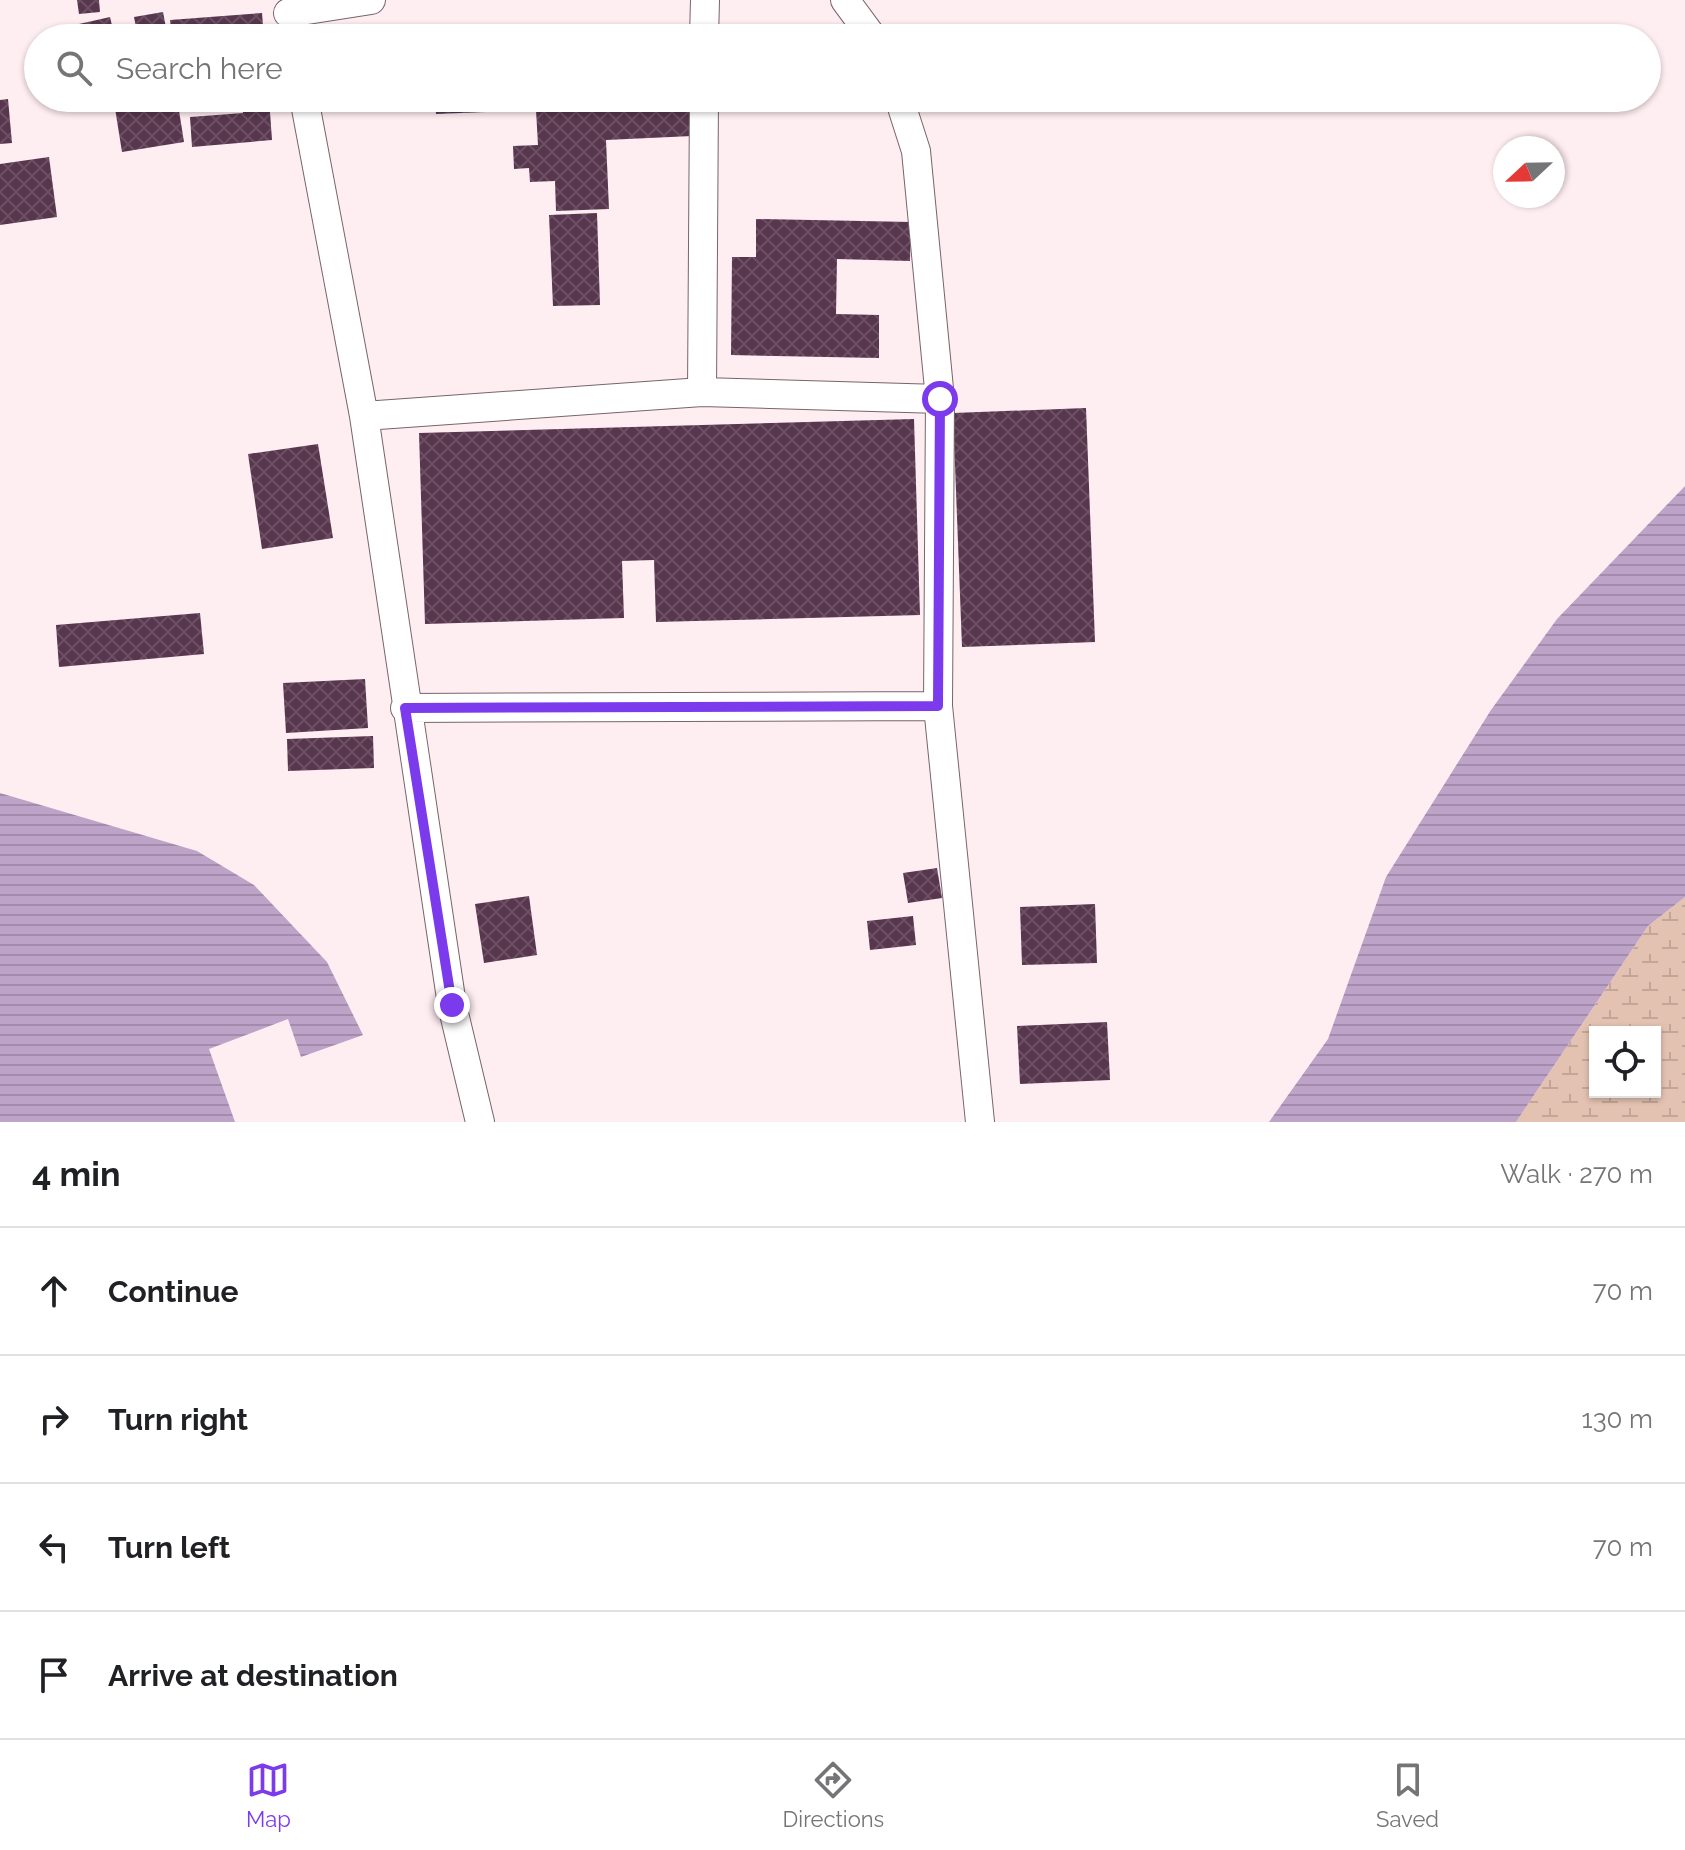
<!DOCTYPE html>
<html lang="en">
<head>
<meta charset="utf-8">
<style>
  :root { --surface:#fff; --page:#f6f6f6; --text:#202124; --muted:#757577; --line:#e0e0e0; --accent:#7c3aed }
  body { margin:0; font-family:Raleway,sans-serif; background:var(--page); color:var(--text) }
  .controls { position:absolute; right:24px; bottom:24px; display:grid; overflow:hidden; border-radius:0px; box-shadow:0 2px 6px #0004 }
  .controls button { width:72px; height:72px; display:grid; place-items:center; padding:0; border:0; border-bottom:2px solid var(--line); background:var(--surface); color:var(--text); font:40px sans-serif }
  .compass { position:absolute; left:1493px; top:136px; width:72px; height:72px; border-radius:50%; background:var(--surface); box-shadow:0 2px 6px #0004; rotate:248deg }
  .stop { position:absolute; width:24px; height:24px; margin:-18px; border:6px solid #7c3aed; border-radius:50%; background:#fff }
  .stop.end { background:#7c3aed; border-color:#fff; box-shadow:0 2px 8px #0008 }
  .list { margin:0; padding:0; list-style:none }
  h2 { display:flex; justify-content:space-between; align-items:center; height:104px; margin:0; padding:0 32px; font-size:34px }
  h2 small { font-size:26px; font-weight:400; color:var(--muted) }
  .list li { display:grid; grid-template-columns:52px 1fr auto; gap:24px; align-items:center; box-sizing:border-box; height:128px; padding:0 32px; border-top:2px solid var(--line) }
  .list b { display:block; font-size:30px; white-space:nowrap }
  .list em { font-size:26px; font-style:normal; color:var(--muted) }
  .icon { flex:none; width:44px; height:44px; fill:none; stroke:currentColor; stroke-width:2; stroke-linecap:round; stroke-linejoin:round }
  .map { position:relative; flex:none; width:1685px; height:1122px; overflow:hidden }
  .search { position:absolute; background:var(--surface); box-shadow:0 2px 6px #0004; left:24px; right:24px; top:24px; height:88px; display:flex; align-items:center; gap:20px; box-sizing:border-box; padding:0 28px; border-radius:44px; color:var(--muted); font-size:30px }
  .sheet { height:616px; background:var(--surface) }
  nav { display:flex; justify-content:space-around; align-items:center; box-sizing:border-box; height:112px; border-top:2px solid var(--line); background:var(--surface); font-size:22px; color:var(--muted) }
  nav a { display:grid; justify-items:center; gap:4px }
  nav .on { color:var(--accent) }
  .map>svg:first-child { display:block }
  .wetland { fill:url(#wetland-marsh); fill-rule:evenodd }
  .water { fill:url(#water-rules) }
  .building { fill:url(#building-cross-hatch) }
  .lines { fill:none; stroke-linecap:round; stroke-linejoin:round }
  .minor-casing { stroke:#77656a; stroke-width:30 }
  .minor { stroke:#fff; stroke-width:28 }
  .route { stroke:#7c3aed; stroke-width:10 }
</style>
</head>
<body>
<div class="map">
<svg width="1685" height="1122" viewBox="0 0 1685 1122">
  <defs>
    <pattern id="wetland-marsh" width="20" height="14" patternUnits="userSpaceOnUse" patternTransform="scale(2)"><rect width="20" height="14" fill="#e4c2b2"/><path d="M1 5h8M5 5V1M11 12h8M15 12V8" fill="none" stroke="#c3a698"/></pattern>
    <pattern id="water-rules" width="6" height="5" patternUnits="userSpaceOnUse" patternTransform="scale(2)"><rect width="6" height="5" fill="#bda3c8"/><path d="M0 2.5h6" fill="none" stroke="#a28bab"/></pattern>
    <pattern id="building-cross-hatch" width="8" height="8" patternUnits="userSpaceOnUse" patternTransform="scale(2)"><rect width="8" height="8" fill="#58364e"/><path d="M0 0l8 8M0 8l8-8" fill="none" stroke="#6b5063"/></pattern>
  </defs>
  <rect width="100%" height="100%" fill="#feedf1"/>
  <!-- wetland -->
  <path class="wetland" d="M1685,897V1122H1516L1648,926ZM1595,1032H1655V1092H1595Z"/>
  <!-- water -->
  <path class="water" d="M1685,486V897L1648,926L1516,1122H1269L1328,1039L1386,877L1491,710L1557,619Z
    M0,793L197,851L254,885L327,962L363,1035L301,1057L288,1019L209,1049L235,1122H0Z"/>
  <!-- building -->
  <path class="building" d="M77,0H99L100,12L79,14Z
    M163,12L168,38H138L134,17Z
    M262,13L264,38H172L170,20Z
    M110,17L115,38H82L79,24Z
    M144,98H177L184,142L122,152L114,102Z
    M241,98H269L272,140L192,147L190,117L243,113Z
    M435,98H690L692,136L606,140L609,209L556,211L555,181L530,182L529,168L514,169L513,146L538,145L536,110L436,114Z
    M8,99L12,143L0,144V100Z
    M49,157L57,217L0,225V164Z
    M597,213L600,305L553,306L549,215Z
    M756,219L911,222L910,261L837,259L836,314L879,315V358L731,355L732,257H756Z
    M1086,408L1095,642L962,647L953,413Z
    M914,419L920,615L656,622L654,560L622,561L624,618L425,624L419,433Z
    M318,444L333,538L262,549L248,454Z
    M200,613L204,654L59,667L56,625Z
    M365,679L368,728L286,733L283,683Z
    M373,736L374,768L288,771L287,739Z
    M937,868L942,898L908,903L903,873Z
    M529,896L537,955L484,963L475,904Z
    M1095,904L1097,963L1022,965L1020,907Z
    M913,916L916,945L870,950L867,921Z
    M1107,1022L1110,1080L1020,1084L1017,1026Z"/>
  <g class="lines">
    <!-- minor casing -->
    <g class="minor-casing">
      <path id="minor" d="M845,0L873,38
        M288,13L371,0
        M704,38L705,0
        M304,98L364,416L452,1005L480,1122
        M899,98L916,151L940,399L938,706L980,1122
        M702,392L704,98
        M364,416L702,392L940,399
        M405,708L938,706"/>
    </g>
    <!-- minor -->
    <use href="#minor" class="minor"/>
  </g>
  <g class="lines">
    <!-- route -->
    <path class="route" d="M452,1005L405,708L938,706L940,399"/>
  </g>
</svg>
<div class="controls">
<button><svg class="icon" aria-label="locate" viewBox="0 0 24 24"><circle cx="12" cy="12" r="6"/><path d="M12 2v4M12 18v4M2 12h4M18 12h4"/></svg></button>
</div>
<svg class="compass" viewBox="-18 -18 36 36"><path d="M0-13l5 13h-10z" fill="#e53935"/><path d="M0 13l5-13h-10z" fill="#757577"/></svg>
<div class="stop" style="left:940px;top:399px"></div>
<div class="stop end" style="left:452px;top:1005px"></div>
<div class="search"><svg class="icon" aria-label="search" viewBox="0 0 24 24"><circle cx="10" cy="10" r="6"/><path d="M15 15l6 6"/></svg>Search here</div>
</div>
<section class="sheet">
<h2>4 min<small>Walk · 270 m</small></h2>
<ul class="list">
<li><svg class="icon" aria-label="ahead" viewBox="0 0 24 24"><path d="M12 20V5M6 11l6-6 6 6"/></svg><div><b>Continue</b></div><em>70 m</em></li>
<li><svg class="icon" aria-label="right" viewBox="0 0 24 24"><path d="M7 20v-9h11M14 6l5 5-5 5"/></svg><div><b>Turn right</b></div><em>130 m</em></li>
<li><svg class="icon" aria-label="left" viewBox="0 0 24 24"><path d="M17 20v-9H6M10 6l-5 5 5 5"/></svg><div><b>Turn left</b></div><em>70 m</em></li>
<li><svg class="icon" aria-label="arrive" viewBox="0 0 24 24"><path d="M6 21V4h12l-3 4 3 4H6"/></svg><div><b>Arrive at destination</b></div></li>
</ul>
</section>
<nav>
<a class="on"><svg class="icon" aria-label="map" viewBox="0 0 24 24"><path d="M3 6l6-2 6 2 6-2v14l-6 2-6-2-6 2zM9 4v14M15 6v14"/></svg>Map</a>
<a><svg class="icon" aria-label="directions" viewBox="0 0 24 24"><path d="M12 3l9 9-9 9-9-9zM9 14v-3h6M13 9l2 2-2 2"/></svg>Directions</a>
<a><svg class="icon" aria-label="saved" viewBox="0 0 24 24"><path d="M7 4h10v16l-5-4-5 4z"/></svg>Saved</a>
</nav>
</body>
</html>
